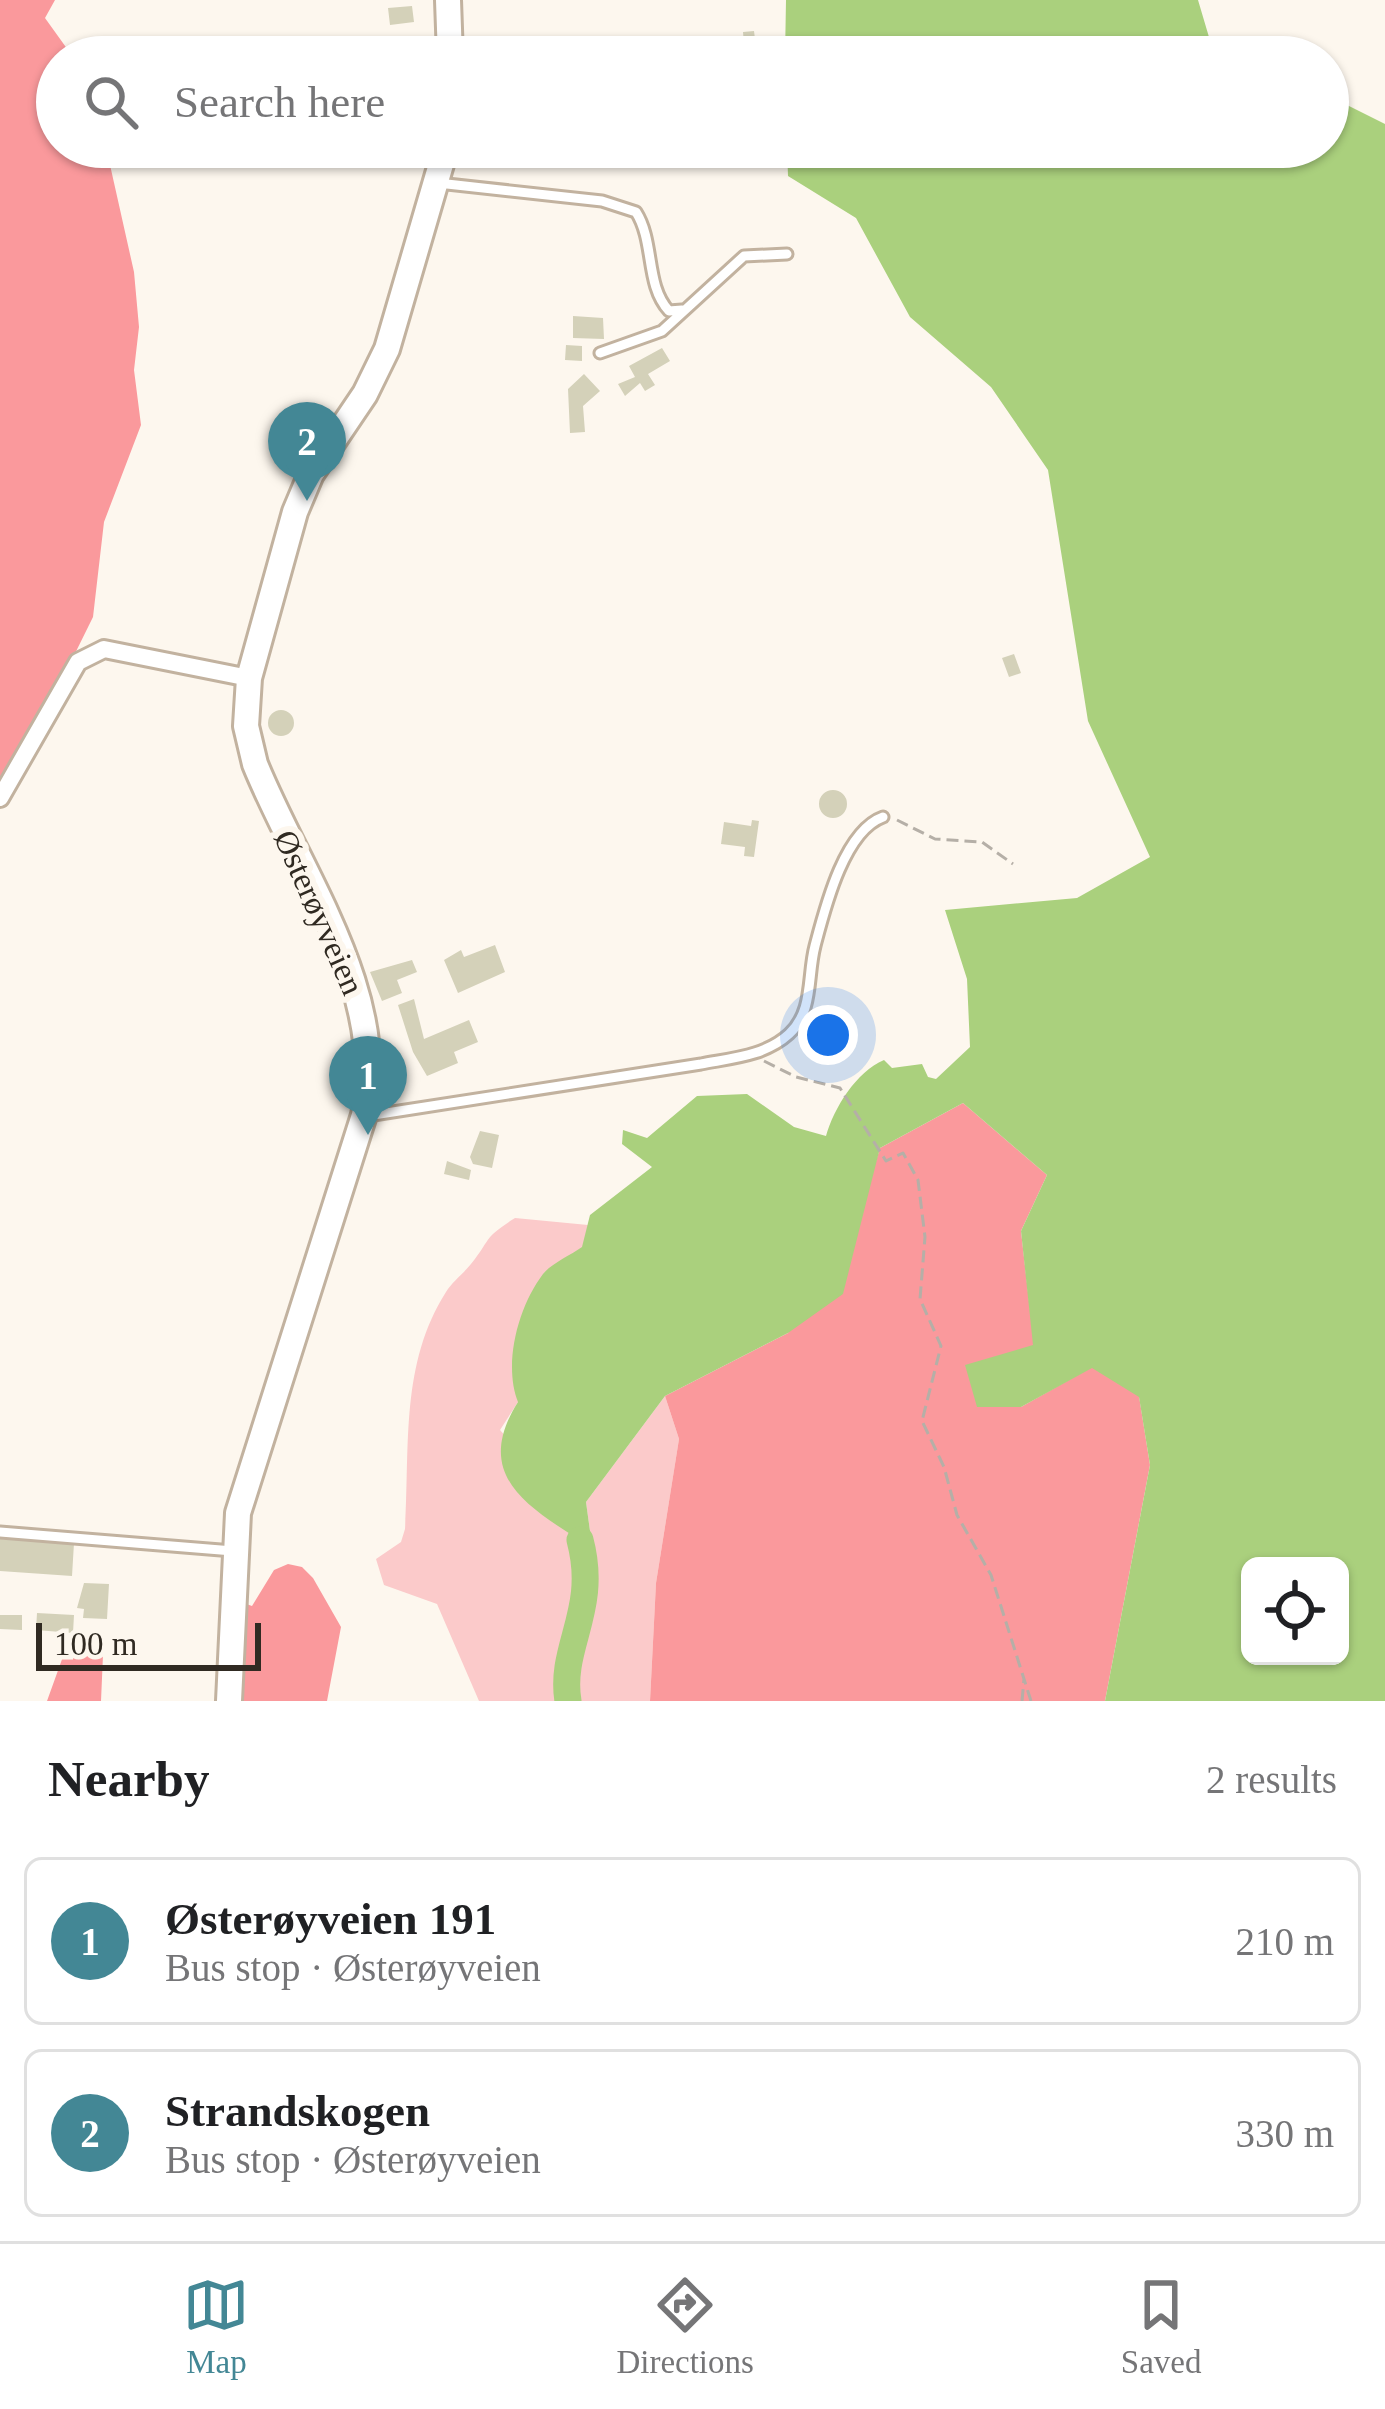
<!DOCTYPE html>
<html lang="en">
<head>
<meta charset="utf-8">
<style>
  :root { --surface:#fff; --page:#f6f6f6; --text:#202124; --muted:#757577; --line:#e0e0e0; --accent:#438795 }
  body { margin:0; font-family:Georgia,serif; background:var(--page); color:var(--text) }
  .controls { position:absolute; right:36px; bottom:36px; display:grid; overflow:hidden; border-radius:18px; box-shadow:0 3px 9px #0004 }
  .controls button { width:108px; height:108px; display:grid; place-items:center; padding:0; border:0; border-bottom:3px solid var(--line); background:var(--surface); color:var(--text); font:60px sans-serif }
  .scale { position:absolute; left:36px; bottom:30px; width:225px; box-sizing:border-box; padding-left:12px; border:6px solid #302a22; border-top:0; font-size:33px; line-height:42px; white-space:nowrap; color:#302a22; -webkit-text-stroke:9px #fdf7ee; paint-order:stroke }
  .you { position:absolute; left:828px; top:1035px; width:42px; height:42px; margin:-30px; border:9px solid #fff; border-radius:50%; background:#1a73e8; box-shadow:0 0 0 18px #1a73e833 }
  .badge { display:grid; place-items:center; width:78px; height:78px; border-radius:50%; background:var(--accent); color:#fff; font-size:39px; font-weight:700 }
  .pin { position:absolute; translate:-50% -99px; filter:drop-shadow(0 3px 6px #0008) }
  .pin::after { content:''; position:absolute; top:63px; width:42px; height:36px; background:inherit; clip-path:polygon(0 0,100% 0,50% 100%) }
  .list { margin:0; padding:0; list-style:none }
  h2 { display:flex; justify-content:space-between; align-items:center; height:156px; margin:0; padding:0 48px; font-size:51px }
  h2 small { font-size:39px; font-weight:400; color:var(--muted) }
  .list li { display:grid; grid-template-columns:78px 1fr auto; gap:36px; align-items:center; box-sizing:border-box; height:168px; margin:0 24px 24px; padding:0 24px; border:3px solid var(--line); border-radius:18px }
  .list b { display:block; font-size:45px; white-space:nowrap }
  .list p { margin:0; font-size:39px; white-space:nowrap; color:var(--muted) }
  .list em { font-size:39px; font-style:normal; color:var(--muted) }
  .icon { flex:none; width:66px; height:66px; fill:none; stroke:currentColor; stroke-width:2; stroke-linecap:round; stroke-linejoin:round }
  .map { position:relative; flex:none; width:1385px; height:1701px; overflow:hidden }
  .search { position:absolute; background:var(--surface); box-shadow:0 3px 9px #0004; left:36px; right:36px; top:36px; height:132px; display:flex; align-items:center; gap:30px; box-sizing:border-box; padding:0 42px; border-radius:66px; color:var(--muted); font-size:45px }
  .sheet { height:540px; background:var(--surface) }
  nav { display:flex; justify-content:space-around; align-items:center; box-sizing:border-box; height:168px; border-top:3px solid var(--line); background:var(--surface); font-size:33px; color:var(--muted) }
  nav a { display:grid; justify-items:center; gap:6px }
  nav .on { color:var(--accent) }
  .map>svg:first-child { display:block }
  .green { fill:#fbcaca }
  .forest { fill:#fa999c }
  .water { fill:#aad07d; fill-rule:evenodd }
  .lines { fill:none; stroke-linecap:round; stroke-linejoin:round }
  .river { stroke:#aad07d; stroke-width:27 }
  .building { fill:#d4d1b9 }
  .service-casing { stroke:#c2b29f; stroke-width:15 }
  .minor-casing { stroke:#c2b29f; stroke-width:22 }
  .secondary-casing { stroke:#c2b29f; stroke-width:30 }
  .path { stroke:#b5afa7; stroke-width:3; stroke-dasharray:12 6; stroke-linecap:butt }
  .service { stroke:#fff; stroke-width:9 }
  .minor { stroke:#fff; stroke-width:16 }
  .secondary { stroke:#fff; stroke-width:24 }
  .labels { text-anchor:middle; stroke-width:12; stroke-linejoin:round; paint-order:stroke }
  .street-label { font-size:33px; fill:#302a22; stroke:#fdf7ee }
</style>
</head>
<body>
<div class="map">
<svg width="1385" height="1701" viewBox="0 0 1385 1701">
  <rect width="100%" height="100%" fill="#fdf7ee"/>
  <!-- green -->
  <path class="green" d="M515,1218L588,1225L583,1247L544,1273L518,1402L500,1430L590,1531L586,1502L665,1396L679,1439L656,1583L650,1701H479L437,1604L384,1585L376,1559L401,1542L405,1529C410,1447 400,1364 446,1292C453,1281 463,1274 471,1264C492,1238 482,1239 515,1218Z"/>
  <!-- forest -->
  <path class="forest" d="M0,0H55L45,18L73,57H57V147H106L134,272L139,327L134,370L141,425L104,522L93,617L57,690L0,780Z
    M963,1103L1047,1175L1021,1231L1034,1345L1021,1407L1092,1367L1139,1396L1150,1465L1105,1701H650L656,1583L679,1439L665,1396L788,1333L861,1210L880,1148Z
    M288,1564L302,1567L313,1578L341,1627L327,1701H239L238,1601L252,1606L274,1570Z
    M73,1648L103,1655L101,1701H47L65,1651Z"/>
  <!-- water -->
  <path class="water" d="M786,0H1198L1214,54L785,57Z
    M1345,104L1385,124V1701H1105L1150,1465L1139,1397L1092,1368L1021,1407H977L965,1365L1033,1345L1021,1231L1047,1175L963,1103L880,1148L843,1294L788,1333L665,1396L586,1502L590,1531L580,1540C522,1504 474,1472 518,1402C503,1364 518,1307 543,1274C552,1263 571,1255 582,1247L590,1215L652,1167L622,1144L623,1130L647,1138L697,1096L747,1094L794,1127L826,1136C834,1108 856,1072 884,1060L892,1068L922,1064L928,1077L936,1079L970,1047L967,979L945,910L1077,898L1150,857L1088,721L1048,470L991,387L910,317L856,218L788,176L787,147H1328V112ZM1250,1566H1340V1656H1250Z"/>
  <g class="lines">
    <!-- river -->
    <path class="river" d="M568,1701C559,1646 599,1611 580,1540"/>
  </g>
  <!-- building -->
  <path class="building" d="M412,6L414,22L390,25L388,8Z
    M754,31L755,39L761,38L763,57H745L743,32Z
    M666,147H682L684,166L667,168Z
    M573,316L603,318L604,339L573,338Z
    M566,345L582,346V361L565,360Z
    M662,348L670,361L648,374L655,385L645,391L640,383L625,396L618,384L635,377L629,366Z
    M584,374L600,391L583,406L585,432L570,433L568,389Z
    M1014,654L1021,673L1009,677L1002,658Z
    M268 723a13 13 0 1 1 26 0a13 13 0 1 1-26 0Z
    M819 804a14 14 0 1 1 28 0a14 14 0 1 1-28 0Z
    M752,820L759,821L754,857L744,856L745,847L721,844L724,822L751,826Z
    M495,945L505,972L458,993L444,960L461,950L464,957Z
    M412,960L417,972L397,980L402,993L382,1001L370,972Z
    M414,999L424,1039L469,1020L478,1042L454,1052L458,1063L427,1076L413,1052L398,1005Z
    M480,1131L499,1135L492,1168L473,1164L470,1157Z
    M447,1161L471,1170L469,1180L444,1174Z
    M0,1539L74,1543L72,1576L0,1571Z
    M84,1583L109,1584L107,1619L83,1618L84,1609L77,1608Z
    M37,1613L74,1615L73,1633L36,1630Z
    M0,1615H22V1630L0,1629Z"/>
  <g class="lines">
    <!-- service casing -->
    <g class="service-casing">
      <path id="service" d="M438,183L602,201L636,212C655,242 645,285 669,311L682,310
        M600,353L662,331L744,256L787,254
        M367,1116L701,1064C732,1058 765,1056 789,1034C814,1011 807,976 815,946C825,908 844,831 883,817
        M0,1532L233,1551"/>
    </g>
    <!-- minor casing -->
    <g class="minor-casing">
      <path id="minor" d="M0,798L78,662L104,649L249,678"/>
    </g>
    <!-- secondary casing -->
    <g class="secondary-casing">
      <path id="secondary" d="M448,0L450,57
        M229,1701L238,1513L364,1115C388,991 300,875 255,764L246,726L249,678L295,512L311,474L365,394L387,349L446,147"/>
    </g>
    <!-- path -->
    <path class="path" d="M897,820L935,839L982,842L1013,864
      M764,1061L796,1077L840,1088L886,1161L903,1153L918,1180L925,1237L920,1299L941,1346L922,1421L944,1467L957,1515L991,1575L1031,1701
      M1022,1701L1024,1679"/>
    <!-- service -->
    <use href="#service" class="service"/>
    <!-- minor -->
    <use href="#minor" class="minor"/>
    <!-- secondary -->
    <use href="#secondary" class="secondary"/>
  </g>
  <g class="labels">
    <!-- street labels -->
    <g class="street-label">
      <text transform="translate(320 912) rotate(66)" y="12">Østerøyveien</text>
    </g>
  </g>
</svg>
<div class="controls">
<button><svg class="icon" aria-label="locate" viewBox="0 0 24 24"><circle cx="12" cy="12" r="6"/><path d="M12 2v4M12 18v4M2 12h4M18 12h4"/></svg></button>
</div>
<div class="scale">100 m</div>
<div class="you"></div>
<div class="pin badge" style="left:368px;top:1135px">1</div>
<div class="pin badge" style="left:307px;top:501px">2</div>
<div class="search"><svg class="icon" aria-label="search" viewBox="0 0 24 24"><circle cx="10" cy="10" r="6"/><path d="M15 15l6 6"/></svg>Search here</div>
</div>
<section class="sheet">
<h2>Nearby<small>2 results</small></h2>
<ul class="list">
<li><span class="badge">1</span><div><b>Østerøyveien 191</b><p>Bus stop · Østerøyveien</p></div><em>210 m</em></li>
<li><span class="badge">2</span><div><b>Strandskogen</b><p>Bus stop · Østerøyveien</p></div><em>330 m</em></li>
</ul>
</section>
<nav>
<a class="on"><svg class="icon" aria-label="map" viewBox="0 0 24 24"><path d="M3 6l6-2 6 2 6-2v14l-6 2-6-2-6 2zM9 4v14M15 6v14"/></svg>Map</a>
<a><svg class="icon" aria-label="directions" viewBox="0 0 24 24"><path d="M12 3l9 9-9 9-9-9zM9 14v-3h6M13 9l2 2-2 2"/></svg>Directions</a>
<a><svg class="icon" aria-label="saved" viewBox="0 0 24 24"><path d="M7 4h10v16l-5-4-5 4z"/></svg>Saved</a>
</nav>
</body>
</html>
